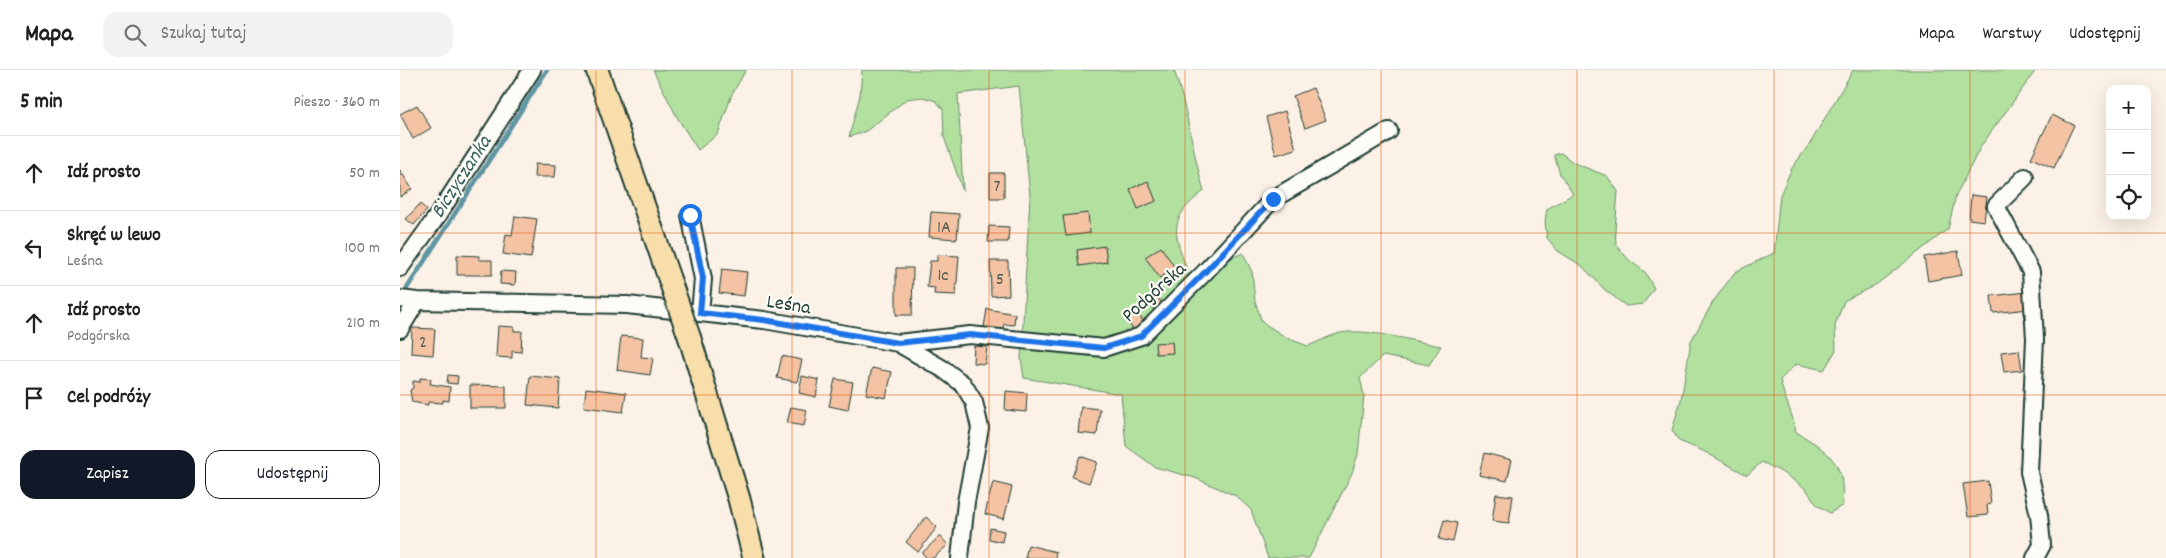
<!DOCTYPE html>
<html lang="pl">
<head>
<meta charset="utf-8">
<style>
  :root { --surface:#fff; --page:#f2f2f2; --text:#222; --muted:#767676; --line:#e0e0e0; --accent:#111827 }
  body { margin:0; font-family:Dekko,sans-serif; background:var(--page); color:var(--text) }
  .controls { position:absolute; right:15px; top:15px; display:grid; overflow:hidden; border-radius:10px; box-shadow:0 5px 20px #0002 }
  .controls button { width:45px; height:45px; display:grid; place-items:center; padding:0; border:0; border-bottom:1px solid var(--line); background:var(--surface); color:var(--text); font:25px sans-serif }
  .stop { position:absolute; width:15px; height:15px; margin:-11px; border:4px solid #1a73e8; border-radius:50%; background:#fff }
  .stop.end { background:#1a73e8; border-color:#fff; box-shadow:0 1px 5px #0008 }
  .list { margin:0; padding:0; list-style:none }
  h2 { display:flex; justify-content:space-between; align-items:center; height:65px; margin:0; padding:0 20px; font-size:21px }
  h2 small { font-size:16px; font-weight:400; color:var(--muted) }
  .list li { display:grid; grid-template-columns:32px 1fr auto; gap:15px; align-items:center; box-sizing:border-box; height:75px; padding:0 20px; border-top:1px solid var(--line) }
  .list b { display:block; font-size:19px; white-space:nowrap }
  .list p { margin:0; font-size:16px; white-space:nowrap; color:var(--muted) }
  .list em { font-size:16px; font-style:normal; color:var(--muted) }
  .actions { display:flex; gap:10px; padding:15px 20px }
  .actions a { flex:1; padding:11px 0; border:1px solid var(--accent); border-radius:15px; text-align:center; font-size:18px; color:var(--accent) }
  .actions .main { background:var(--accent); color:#fff }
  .icon { flex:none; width:28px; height:28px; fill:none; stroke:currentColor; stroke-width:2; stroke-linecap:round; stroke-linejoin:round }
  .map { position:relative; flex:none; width:1766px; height:488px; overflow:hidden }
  header { display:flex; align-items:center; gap:30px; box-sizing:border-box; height:70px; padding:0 25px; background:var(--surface); border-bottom:1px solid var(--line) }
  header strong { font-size:24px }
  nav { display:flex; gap:28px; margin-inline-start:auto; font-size:18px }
  .search { width:350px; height:45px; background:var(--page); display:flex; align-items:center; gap:12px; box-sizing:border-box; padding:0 18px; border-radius:15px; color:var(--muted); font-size:19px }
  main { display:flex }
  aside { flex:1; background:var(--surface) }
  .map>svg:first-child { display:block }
  .green { fill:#b2e09f; stroke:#688e6a }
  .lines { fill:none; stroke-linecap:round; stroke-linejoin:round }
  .stream { stroke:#6095a4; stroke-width:4.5 }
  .building { fill:#f4c3a4; stroke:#1f3d34 }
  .minor-casing { stroke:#1f3d34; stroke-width:20 }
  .major-casing { stroke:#1f3d34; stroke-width:25 }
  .minor { stroke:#fdfcf7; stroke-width:16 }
  .major { stroke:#f8deab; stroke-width:21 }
  .major-bridge-casing { stroke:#1f3d34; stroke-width:25; stroke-linecap:butt }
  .major-bridge { stroke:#f8deab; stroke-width:21 }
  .route { stroke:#1a73e8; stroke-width:6 }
  .grid { fill:none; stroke:#e8590c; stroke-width:1; stroke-opacity:0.55 }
  .labels { text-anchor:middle; stroke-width:4.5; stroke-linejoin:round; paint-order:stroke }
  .number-label { font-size:18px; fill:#545e50 }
  .street-label { font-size:20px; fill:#1f3d34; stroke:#fdfcf7 }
  .water-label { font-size:21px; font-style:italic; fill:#3a6262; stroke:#fdfcf7 }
</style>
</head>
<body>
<header>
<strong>Mapa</strong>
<div class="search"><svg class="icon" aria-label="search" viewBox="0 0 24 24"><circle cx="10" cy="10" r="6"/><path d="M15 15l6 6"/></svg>Szukaj tutaj</div>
<nav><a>Mapa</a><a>Warstwy</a><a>Udostępnij</a></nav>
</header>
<main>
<aside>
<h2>5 min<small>Pieszo · 360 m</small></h2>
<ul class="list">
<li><svg class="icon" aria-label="ahead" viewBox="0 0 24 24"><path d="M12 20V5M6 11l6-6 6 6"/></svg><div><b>Idź prosto</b></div><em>50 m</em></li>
<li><svg class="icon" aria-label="left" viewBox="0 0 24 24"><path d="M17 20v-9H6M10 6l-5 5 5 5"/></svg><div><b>Skręć w lewo</b><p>Leśna</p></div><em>100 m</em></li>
<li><svg class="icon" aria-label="ahead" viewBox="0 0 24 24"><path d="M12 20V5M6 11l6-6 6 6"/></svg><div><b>Idź prosto</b><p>Podgórska</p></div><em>210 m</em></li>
<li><svg class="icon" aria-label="arrive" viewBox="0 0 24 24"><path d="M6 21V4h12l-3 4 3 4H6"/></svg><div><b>Cel podróży</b></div></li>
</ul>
<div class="actions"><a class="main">Zapisz</a><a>Udostępnij</a></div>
</aside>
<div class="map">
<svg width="1766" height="488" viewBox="0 0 1766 488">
  <rect width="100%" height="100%" fill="#fbf1e6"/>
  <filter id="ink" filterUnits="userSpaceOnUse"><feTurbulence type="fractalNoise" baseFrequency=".02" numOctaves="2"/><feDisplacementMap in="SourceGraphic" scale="10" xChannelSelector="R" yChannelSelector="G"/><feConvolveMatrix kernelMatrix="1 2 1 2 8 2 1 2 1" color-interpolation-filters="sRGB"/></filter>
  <g filter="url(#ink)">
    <!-- green -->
    <path class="green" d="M253,0H346L332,24L318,64L298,80L278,49Z
      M462,0H774C788,40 792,81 804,121C765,151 775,164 789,206L843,183L852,202L855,231L862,252L887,268L908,276C918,272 929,266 940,263C968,258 1012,271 1041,276L1029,295L983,286L960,308L964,325L958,384L952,403L909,488H868L851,440L836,426L795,408L755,397L726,376L721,324L624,308L621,288L630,126L619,16L558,24L563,121L544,67L543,39L536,31L523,27L507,29L466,61L449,67L460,25Z
      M1453,0H1636L1581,76L1556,125L1548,159L1477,214L1444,231L1435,255L1436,280L1424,300L1396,294L1380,310C1384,328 1393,344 1396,362C1413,372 1433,383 1440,403C1443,411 1442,425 1443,435L1430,443L1417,435L1406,419L1383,403L1362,392L1347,405L1303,381L1279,371L1272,360L1281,330L1291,271L1313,232L1335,202L1374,183L1380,125L1392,98L1411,72Z
      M1161,83L1174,93L1207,106L1218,121L1215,161L1216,174L1228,189L1245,202L1254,218L1243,234L1226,236L1205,220L1182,196L1158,181L1147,168L1145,151L1147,139L1173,124L1160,104L1154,85Z"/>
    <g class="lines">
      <!-- stream -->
      <path class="stream" d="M2,226L147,0"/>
    </g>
    <!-- building -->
    <path class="building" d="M913,18L926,50L905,58L893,26Z
      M17,35L31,58L13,69L0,44Z
      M885,41L896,79L876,85L866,47Z
      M1652,45L1674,55L1654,98L1631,88Z
      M135,94L156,95L155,107H134Z
      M0,100L12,119L0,127Z
      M590,103H604V128H590Z
      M748,111L756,131L738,139L730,119Z
      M1571,125L1587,127L1584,151L1569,149Z
      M20,134L27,140L14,155L6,149Z
      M531,142L559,144L557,169L529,167Z
      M688,143L690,163L666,166L663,146Z
      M115,146L137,149L131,188L103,184L106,164L112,165Z
      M589,156L609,157L608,172H588Z
      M705,176L707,192L679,196L677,180Z
      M761,177L775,198L760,208L745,187Z
      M1558,181L1562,205L1528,211L1524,187Z
      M57,185L79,186V190H92V205H57Z
      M537,185L559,186L556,225L534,224L535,218L527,217L530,191H537Z
      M590,191H608L609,225L591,226Z
      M496,198H513L512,245H496Z
      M322,199L347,202L344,226L319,223Z
      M101,201L116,202L115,215L100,214Z
      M1627,222L1628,239L1593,243L1591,226Z
      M756,225L764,236L756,242L748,230Z
      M587,239L615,244L614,255L604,254L603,260L584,257Z
      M736,242L746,254L736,263L726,250Z
      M98,256L114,257V261H122L121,282L112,281V288L96,287Z
      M12,258L35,259L33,285L11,283Z
      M221,266L243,268L241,287L253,288L250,305L217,300Z
      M772,272L773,283L756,284L755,273Z
      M574,276L587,277L585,294L573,293Z
      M1619,280L1622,300L1604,302L1601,282Z
      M382,286L402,290L397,312L377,308Z
      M472,298L492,302L486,328L466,324Z
      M48,305L58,306L57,314L47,313Z
      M130,306L160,309L158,338L127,335Z
      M402,306L419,310L416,327L399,323Z
      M20,308L31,309L30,314L50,317L49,331L43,330V333L28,332V335L12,332L10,320L13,318V311L20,312Z
      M435,309L453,312L448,340L429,336Z
      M70,315L106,316V338H70Z
      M186,318L226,323L223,342L184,337Z
      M606,321L627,323L626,342L605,340Z
      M391,337L407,340L404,356L387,353Z
      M681,337L700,339L697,365L678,363Z
      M1084,383L1112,390L1107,411L1079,405Z
      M680,386L697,392L689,413L672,407Z
      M1588,411L1591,434L1587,435L1588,445L1568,447L1563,414Z
      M593,412L612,417L604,449L585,444Z
      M1096,424L1113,426L1109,453L1092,451Z
      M526,447L537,457L518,482L506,472Z
      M1044,450L1057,453L1053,472L1039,469Z
      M590,458L604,461L602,472L589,469Z
      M540,466L548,475L533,488H527L522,483Z
      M628,475L656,482L655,488H625Z"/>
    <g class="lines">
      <!-- minor casing -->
      <g class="minor-casing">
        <path id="minor" d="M1625,107L1596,136L1631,202L1635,269L1629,402L1639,445L1642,475L1635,488
          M290,145L303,209L300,243
          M0,198L38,145L132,0
          M0,229L17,231L227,235L364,250L498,273L543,299L563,314L574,332L580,358L566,432L560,488
          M0,259L17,231
          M498,273L570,265L704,278L741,266L805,202L873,129L989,61"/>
      </g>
      <!-- major casing -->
      <g class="major-casing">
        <path id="major" d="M197,0L269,208
          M290,269L339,429L354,488"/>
      </g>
      <!-- minor -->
      <use href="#minor" class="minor"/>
      <!-- major -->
      <use href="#major" class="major"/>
      <!-- major-bridge casing -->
      <g class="major-bridge-casing">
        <path id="major-bridge" d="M269,208L290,269"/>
      </g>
      <!-- major-bridge -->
      <use href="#major-bridge" class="major-bridge"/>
    </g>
  </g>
  <g class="lines" filter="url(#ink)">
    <!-- route -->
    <path class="route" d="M290,145L303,208L300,243L364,250L498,273L570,265L704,278L741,266L805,202L873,129"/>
  </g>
  <!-- grid -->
  <path class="grid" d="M196,0V488M392,0V488M589,0V488M785,0V488M981,0V488M1177,0V488M1374,0V488M1570,0V488M0,163H1766M0,325H1766"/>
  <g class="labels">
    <!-- number labels -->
    <g class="number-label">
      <text x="597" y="121">7</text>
      <text x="544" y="162">1A</text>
      <text x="543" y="210">1c</text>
      <text x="600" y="214">5</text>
      <text x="23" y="277">2</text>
    </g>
    <!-- street labels -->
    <g class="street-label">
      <text transform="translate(753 221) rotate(-42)" y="7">Podgórska</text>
      <text transform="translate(389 233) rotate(9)" y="7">Leśna</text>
    </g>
    <!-- water labels -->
    <g class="water-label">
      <text transform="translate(60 106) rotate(-57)" y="7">Biczyczanka</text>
    </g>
  </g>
</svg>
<div class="controls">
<button>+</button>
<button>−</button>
<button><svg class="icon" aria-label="locate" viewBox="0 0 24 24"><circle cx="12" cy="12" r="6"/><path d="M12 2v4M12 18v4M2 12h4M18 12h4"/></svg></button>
</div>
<div class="stop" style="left:290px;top:145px"></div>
<div class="stop end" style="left:873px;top:129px"></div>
</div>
</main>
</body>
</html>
